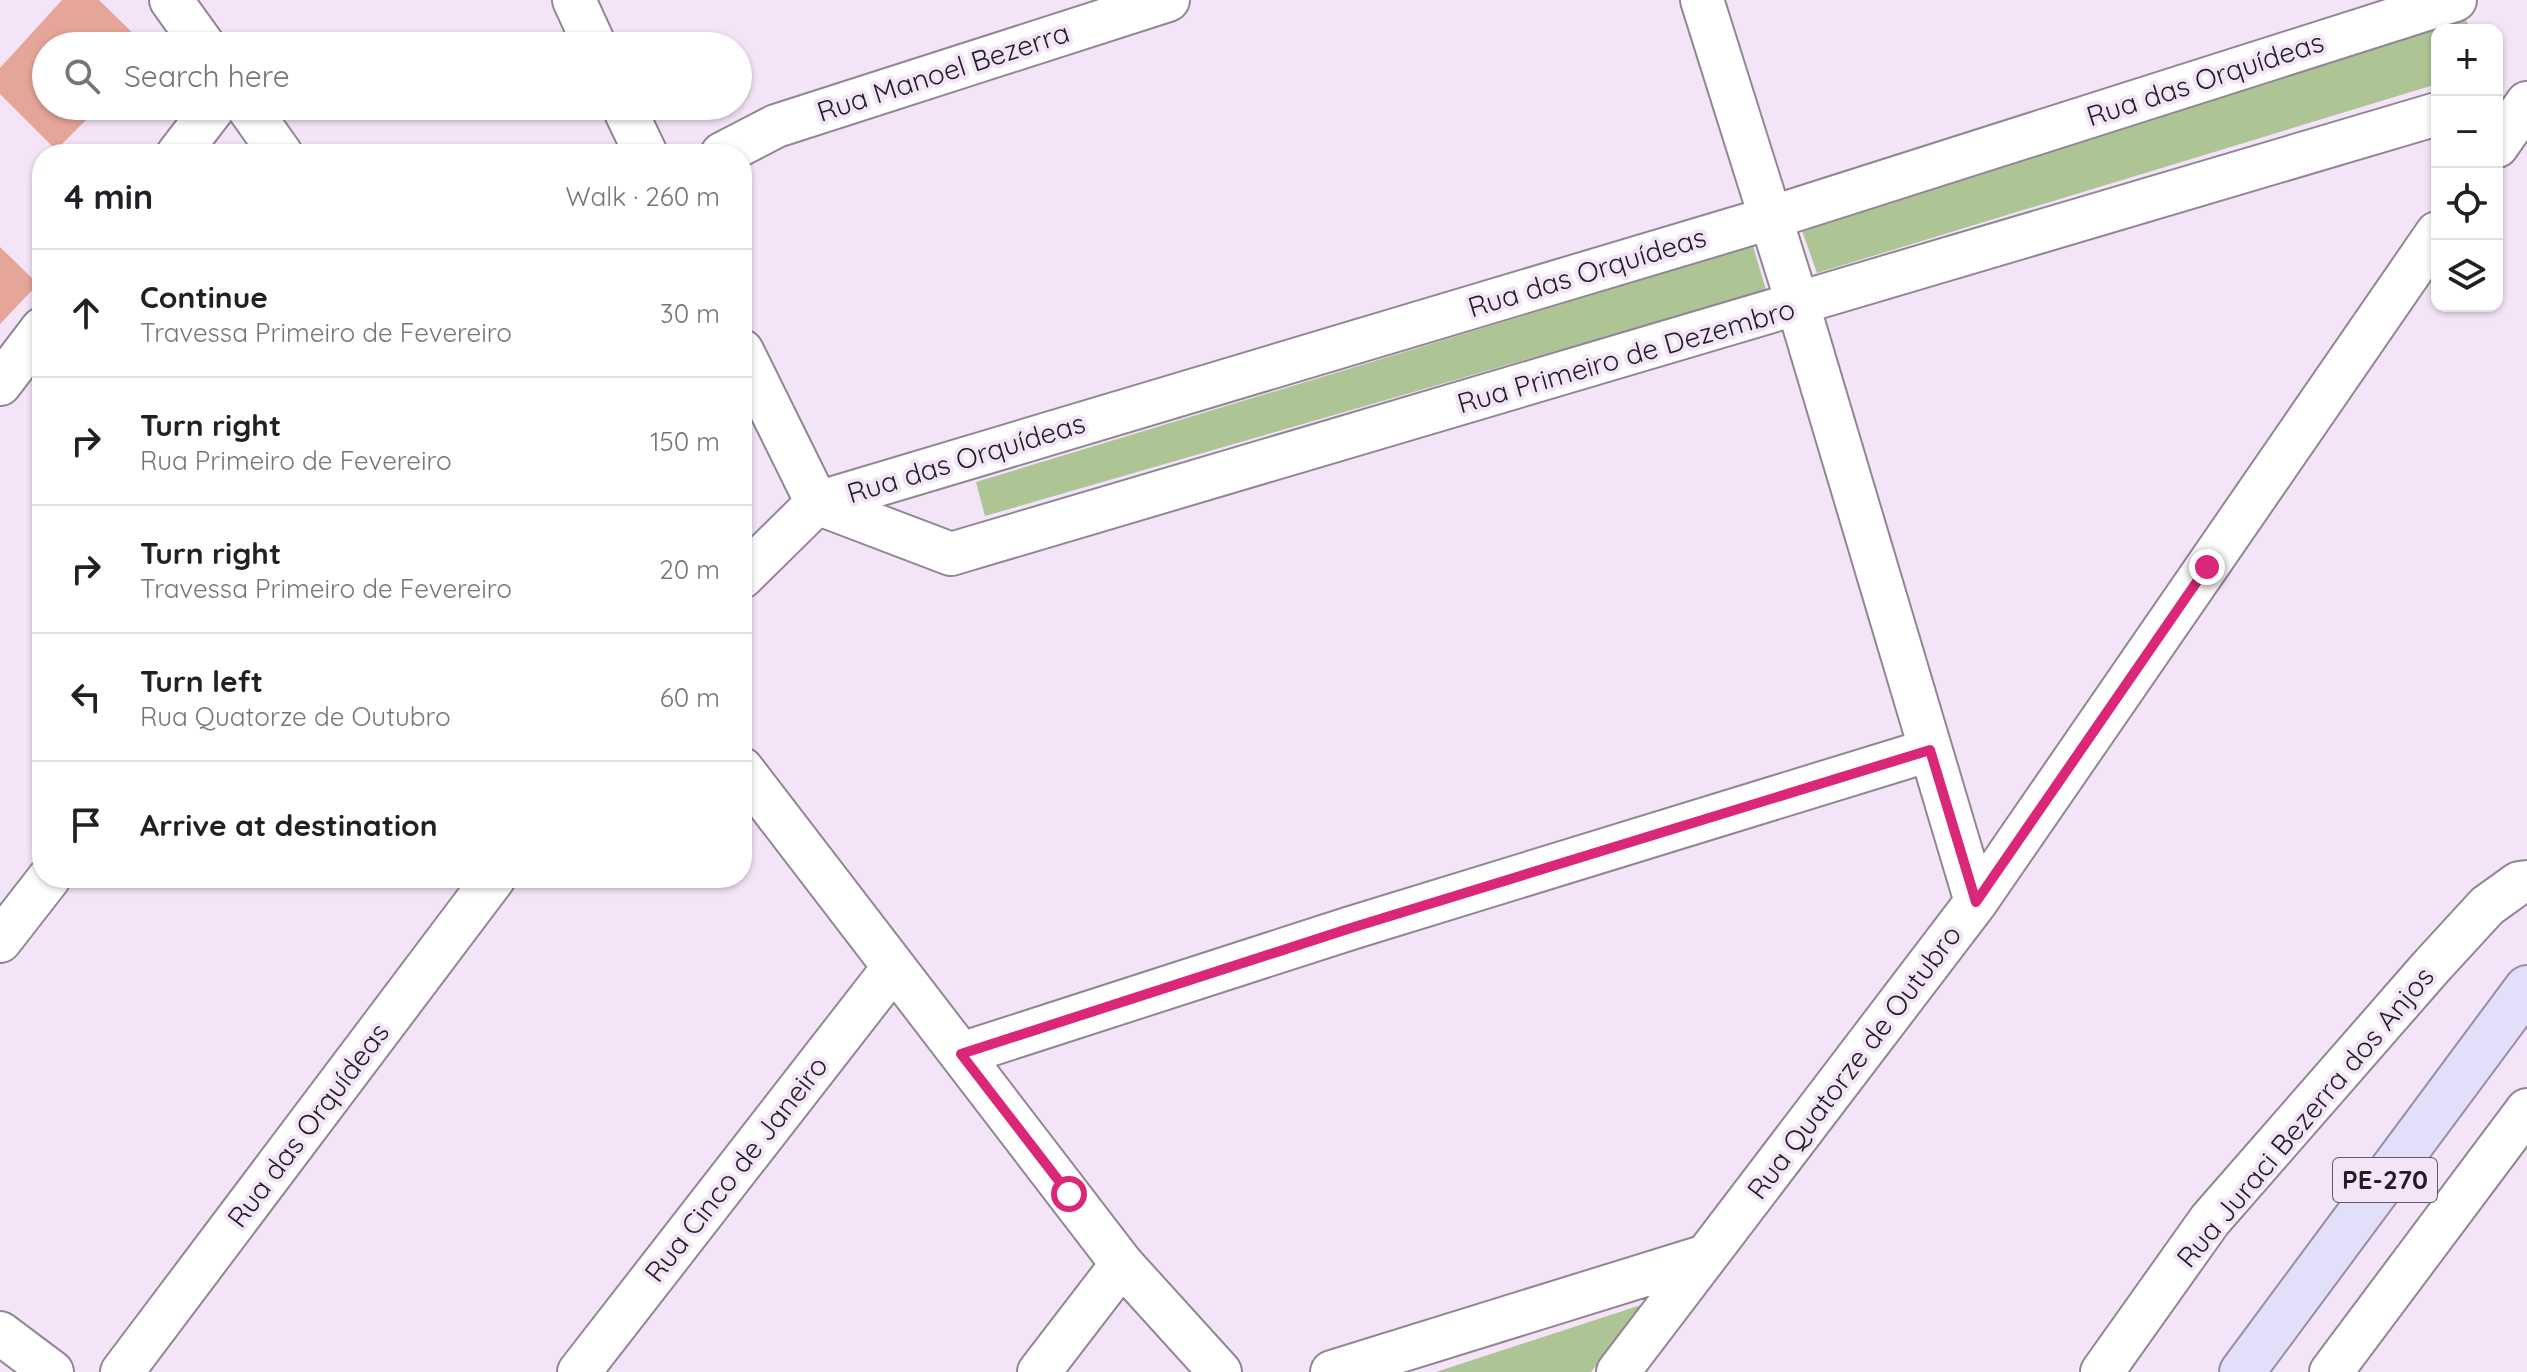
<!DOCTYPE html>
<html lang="en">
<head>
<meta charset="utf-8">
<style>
  :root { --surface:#fff; --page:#f2f2f2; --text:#202124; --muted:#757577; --line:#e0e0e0 }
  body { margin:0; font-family:Quicksand,sans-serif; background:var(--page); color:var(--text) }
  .controls { position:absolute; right:24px; top:24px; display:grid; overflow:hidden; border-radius:16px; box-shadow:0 2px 6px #0004 }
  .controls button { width:72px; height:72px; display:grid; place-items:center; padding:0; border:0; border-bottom:2px solid var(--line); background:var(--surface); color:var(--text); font:40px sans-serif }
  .stop { position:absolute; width:24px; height:24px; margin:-18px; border:6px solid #db2777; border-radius:50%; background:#fff }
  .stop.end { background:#db2777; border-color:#fff; box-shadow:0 2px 8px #0008 }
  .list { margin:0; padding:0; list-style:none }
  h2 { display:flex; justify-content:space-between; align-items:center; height:104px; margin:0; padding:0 32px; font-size:34px }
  h2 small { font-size:26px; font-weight:400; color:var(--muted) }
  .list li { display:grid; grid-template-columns:52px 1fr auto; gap:24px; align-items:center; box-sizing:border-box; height:128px; padding:0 32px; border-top:2px solid var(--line) }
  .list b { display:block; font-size:30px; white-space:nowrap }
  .list p { margin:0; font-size:26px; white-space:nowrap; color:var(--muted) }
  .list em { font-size:26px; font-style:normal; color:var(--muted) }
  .icon { flex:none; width:44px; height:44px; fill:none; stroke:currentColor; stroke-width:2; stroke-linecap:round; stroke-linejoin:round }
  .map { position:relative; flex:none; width:2527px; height:1372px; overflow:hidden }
  .search { position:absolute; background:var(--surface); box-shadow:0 2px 6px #0004; left:32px; top:32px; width:720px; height:88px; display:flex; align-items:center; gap:20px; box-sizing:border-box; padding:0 28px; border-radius:44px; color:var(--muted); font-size:30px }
  .panel { position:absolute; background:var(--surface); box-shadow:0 2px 6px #0004; left:32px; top:144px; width:720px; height:744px; border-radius:32px }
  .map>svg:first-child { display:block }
  .green { fill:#adc595 }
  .building { fill:#e5a598 }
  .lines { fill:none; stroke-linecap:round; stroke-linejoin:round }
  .street-casing { stroke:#928595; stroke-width:46 }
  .primary-casing { stroke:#948dab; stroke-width:48 }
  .street { stroke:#fff; stroke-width:42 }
  .primary { stroke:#e3dff8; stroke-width:44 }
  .route { stroke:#db2777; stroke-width:10 }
  .labels { text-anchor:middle; stroke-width:8; stroke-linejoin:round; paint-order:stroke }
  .shield { fill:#f3e5f7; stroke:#615963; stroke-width:2 }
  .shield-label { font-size:26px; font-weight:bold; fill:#221d24 }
  .street-label { font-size:28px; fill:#221d24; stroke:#f3e5f7 }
</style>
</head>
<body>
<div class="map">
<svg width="2527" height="1372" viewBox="0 0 2527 1372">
  <rect width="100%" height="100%" fill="#f3e5f7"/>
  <!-- green -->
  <path class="green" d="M2465,19L2472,30H2437V84L1817,273L1802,231Z
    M1753,246L1766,290L985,516L976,482Z
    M1644,1304L1591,1372H1436Z"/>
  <!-- building -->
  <path class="building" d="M62,0H99L146,46H46V106H100L56,150L0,94V68Z
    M0,247L38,284L0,324Z"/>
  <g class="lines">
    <!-- street casing -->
    <g class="street-casing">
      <path id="street" d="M171,0L204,46
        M574,0L595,46
        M1702,0L1798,305L1976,902
        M247,106L281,154
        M623,106L646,154
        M2497,146L2527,103
        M178,154L215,106
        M722,154L776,126L1168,0
        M742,351L817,503L951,554L2437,114
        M0,384L42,329
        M742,577L817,503L1770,218L2455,0
        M742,769L1122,1264L1220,1372
        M0,941L49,878
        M961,1054L1351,928L1930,750
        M0,1333L52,1372
        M122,1372L494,878
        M579,1372L894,967
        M1039,1372L1122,1264
        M1332,1372L1706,1256
        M1618,1372L1976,902L2437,233
        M2102,1372L2210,1220L2431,967L2487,906L2519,883L2527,882
        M2331,1372L2527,1110"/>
    </g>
    <!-- primary casing -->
    <g class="primary-casing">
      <path id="primary" d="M2242,1372L2527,988"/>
    </g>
    <!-- street -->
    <use href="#street" class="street"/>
    <!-- primary -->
    <use href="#primary" class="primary"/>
  </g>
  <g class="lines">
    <!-- route -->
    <path class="route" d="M1069,1194L961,1054L1351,928L1930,750L1976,902L2207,567"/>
  </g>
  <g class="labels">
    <!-- shield labels -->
    <rect class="shield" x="2333" y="1158" width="104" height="44" rx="6"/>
    <g class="shield-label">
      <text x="2385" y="1189">PE-270</text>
    </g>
    <!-- street labels -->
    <g class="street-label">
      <text transform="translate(943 72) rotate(-18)" y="10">Rua Manoel Bezerra</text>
      <text transform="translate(2205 79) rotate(-18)" y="10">Rua das Orquídeas</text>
      <text transform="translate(1587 272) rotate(-17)" y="10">Rua das Orquídeas</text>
      <text transform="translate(1626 356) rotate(-16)" y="10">Rua Primeiro de Dezembro</text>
      <text transform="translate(966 458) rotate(-17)" y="10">Rua das Orquídeas</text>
      <text transform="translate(1854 1062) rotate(-53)" y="10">Rua Quatorze de Outubro</text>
      <text transform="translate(2305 1117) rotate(-50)" y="10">Rua Juraci Bezerra dos Anjos</text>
      <text transform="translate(308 1125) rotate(-53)" y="10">Rua das Orquídeas</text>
      <text transform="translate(736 1169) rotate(-52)" y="10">Rua Cinco de Janeiro</text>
    </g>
  </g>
</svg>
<div class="controls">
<button>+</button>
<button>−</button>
<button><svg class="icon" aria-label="locate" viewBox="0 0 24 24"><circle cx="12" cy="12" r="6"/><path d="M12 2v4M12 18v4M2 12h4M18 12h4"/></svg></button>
<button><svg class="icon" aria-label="layers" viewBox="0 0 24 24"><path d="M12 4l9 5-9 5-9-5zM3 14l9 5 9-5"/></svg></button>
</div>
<div class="stop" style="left:1069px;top:1194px"></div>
<div class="stop end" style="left:2207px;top:567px"></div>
<div class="search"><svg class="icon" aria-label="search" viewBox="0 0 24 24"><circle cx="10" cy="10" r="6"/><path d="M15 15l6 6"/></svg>Search here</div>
<section class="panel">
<h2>4 min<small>Walk · 260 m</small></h2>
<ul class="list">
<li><svg class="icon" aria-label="ahead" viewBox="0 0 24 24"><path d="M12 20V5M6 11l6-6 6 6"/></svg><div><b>Continue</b><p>Travessa Primeiro de Fevereiro</p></div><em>30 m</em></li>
<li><svg class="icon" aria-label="right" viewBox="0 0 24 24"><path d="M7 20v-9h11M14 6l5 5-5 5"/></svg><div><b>Turn right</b><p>Rua Primeiro de Fevereiro</p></div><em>150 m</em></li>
<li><svg class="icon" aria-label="right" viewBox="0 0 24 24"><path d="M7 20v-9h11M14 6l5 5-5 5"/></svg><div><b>Turn right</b><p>Travessa Primeiro de Fevereiro</p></div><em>20 m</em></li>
<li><svg class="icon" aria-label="left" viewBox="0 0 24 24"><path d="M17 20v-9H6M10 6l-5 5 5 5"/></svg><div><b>Turn left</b><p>Rua Quatorze de Outubro</p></div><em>60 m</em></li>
<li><svg class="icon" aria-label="arrive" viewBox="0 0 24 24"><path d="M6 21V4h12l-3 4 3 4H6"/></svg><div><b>Arrive at destination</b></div></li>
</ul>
</section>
</div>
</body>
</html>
